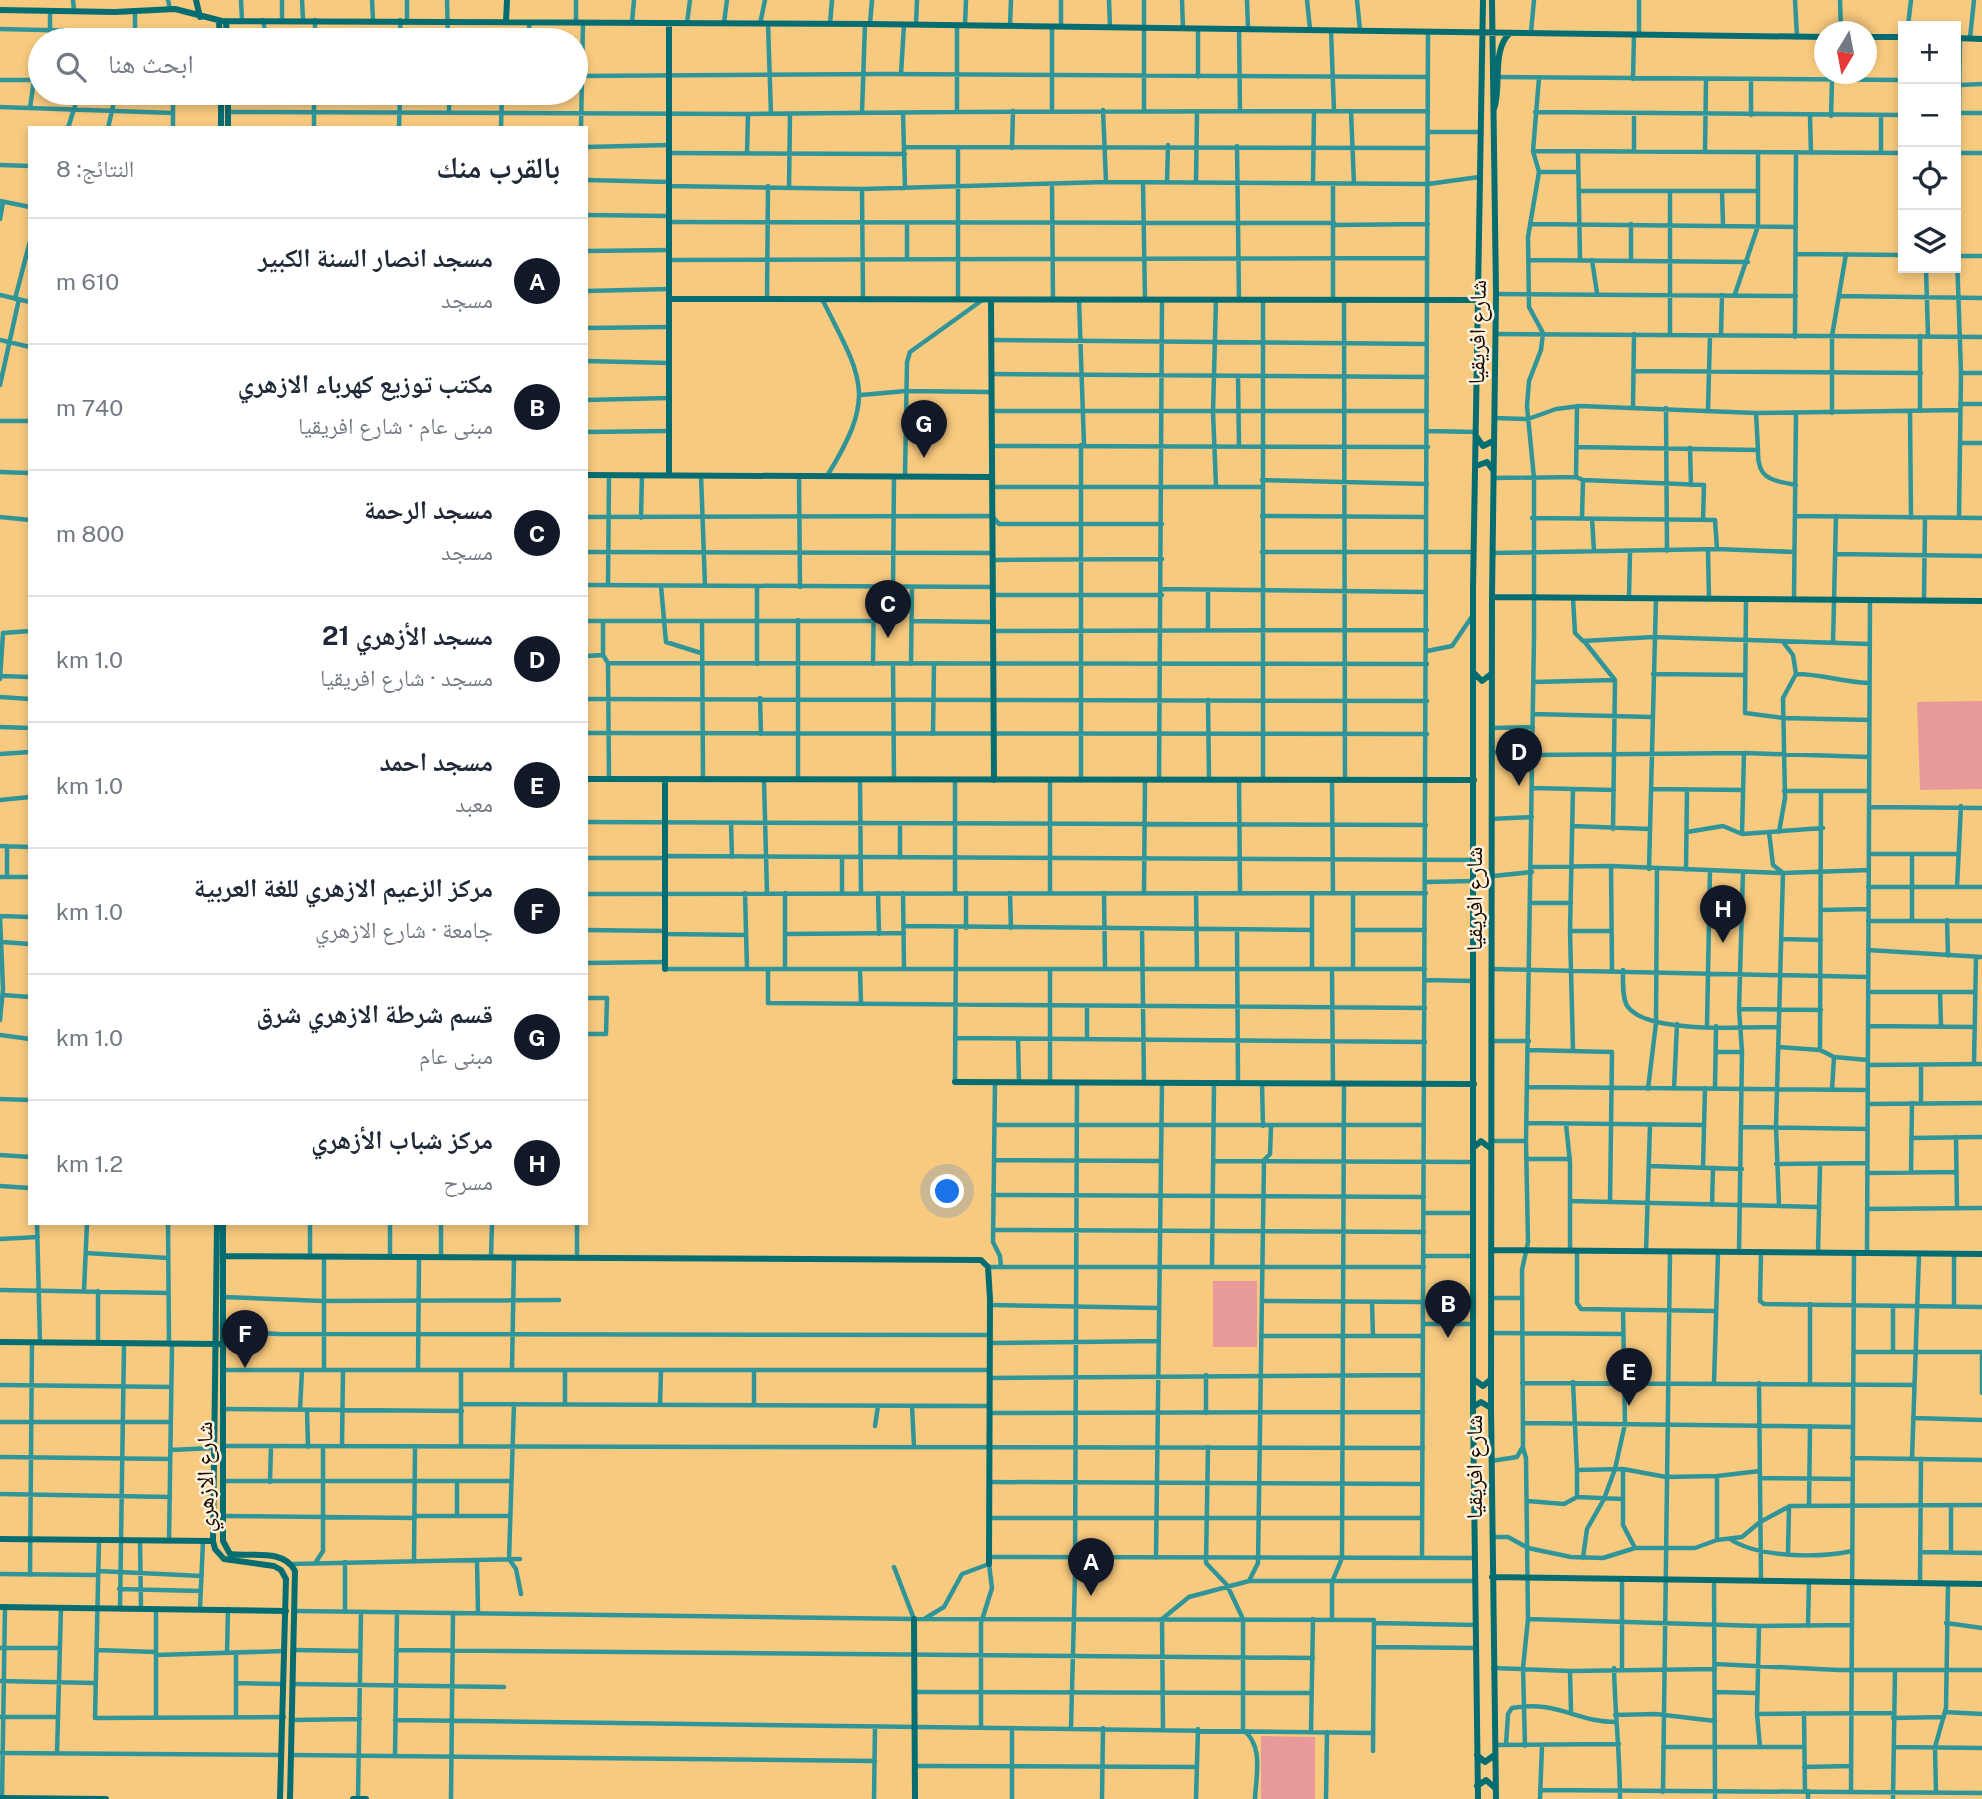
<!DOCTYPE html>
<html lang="ar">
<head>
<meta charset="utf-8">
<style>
  :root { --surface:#fff; --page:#f2f2f3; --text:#1f2937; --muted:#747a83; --line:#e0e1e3; --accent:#111827 }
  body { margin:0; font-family:"Public Sans","Noto Naskh Arabic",sans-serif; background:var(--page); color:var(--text); direction:rtl }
  .controls { position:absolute; right:21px; top:21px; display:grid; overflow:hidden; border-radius:0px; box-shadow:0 4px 10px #0003 }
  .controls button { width:63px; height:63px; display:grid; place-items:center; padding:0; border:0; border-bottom:2px solid var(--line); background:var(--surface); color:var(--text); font:35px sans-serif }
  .compass { position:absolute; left:1814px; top:21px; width:63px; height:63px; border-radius:50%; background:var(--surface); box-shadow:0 4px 10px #0003; rotate:190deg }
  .you { position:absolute; left:948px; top:1192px; width:24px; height:24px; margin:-18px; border:5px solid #fff; border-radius:50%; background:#1a73e8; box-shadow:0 0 0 10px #1a73e833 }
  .badge { display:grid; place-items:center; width:46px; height:46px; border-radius:50%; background:var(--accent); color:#fff; font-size:23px; font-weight:700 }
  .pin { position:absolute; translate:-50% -58px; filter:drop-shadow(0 2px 4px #0008) }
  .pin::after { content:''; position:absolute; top:37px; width:24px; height:21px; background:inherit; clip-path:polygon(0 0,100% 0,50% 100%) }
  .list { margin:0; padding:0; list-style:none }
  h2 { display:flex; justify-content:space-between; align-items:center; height:91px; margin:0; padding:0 28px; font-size:30px }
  h2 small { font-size:23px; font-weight:400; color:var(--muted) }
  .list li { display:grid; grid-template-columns:46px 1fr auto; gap:21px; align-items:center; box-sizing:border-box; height:126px; padding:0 28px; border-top:2px solid var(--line) }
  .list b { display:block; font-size:26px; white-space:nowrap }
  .list p { margin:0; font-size:23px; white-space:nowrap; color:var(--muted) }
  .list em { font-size:23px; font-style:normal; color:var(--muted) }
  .icon { flex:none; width:38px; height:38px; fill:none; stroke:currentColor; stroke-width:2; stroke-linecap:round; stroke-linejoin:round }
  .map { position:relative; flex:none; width:1982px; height:1799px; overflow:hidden; direction:ltr }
  .search { position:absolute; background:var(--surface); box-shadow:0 4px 10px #0003; left:28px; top:28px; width:560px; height:77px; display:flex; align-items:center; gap:18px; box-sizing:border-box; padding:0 24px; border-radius:38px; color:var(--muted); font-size:26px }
  .panel { position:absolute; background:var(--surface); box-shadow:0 4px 10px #0003; left:28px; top:126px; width:560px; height:1099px; border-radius:0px; direction:rtl }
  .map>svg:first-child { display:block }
  .grass { fill:#e89a9b }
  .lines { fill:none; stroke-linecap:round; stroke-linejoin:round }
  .street { stroke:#309599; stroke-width:4.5 }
  .secondary { stroke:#046d71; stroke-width:6 }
  .labels { text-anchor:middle; stroke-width:5; stroke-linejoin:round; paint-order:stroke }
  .street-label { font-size:23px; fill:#180b00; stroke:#fff1db }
</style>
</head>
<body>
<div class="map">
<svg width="1982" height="1799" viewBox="0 0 1982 1799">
  <rect width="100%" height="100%" fill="#f8ca7f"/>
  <!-- grass -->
  <path class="grass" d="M1982,701V789L1920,790L1917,702Z
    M1213,1281H1257V1347H1213Z
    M1261,1736L1315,1737V1799H1261Z"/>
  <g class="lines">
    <!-- street -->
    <path class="street" d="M73,0L74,11
      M168,0L170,9
      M241,0L242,20
      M302,0L303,19
      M372,0L373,20
      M447,0L448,40
      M1061,0V27
      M1109,0L1110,27
      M1144,0V111
      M1182,0L1183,28
      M1247,0L1248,29
      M1307,0L1310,29
      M1357,0L1360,30
      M1795,0L1797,37
      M1840,0L1841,32
      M50,11V40
      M135,12V32
      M282,19V0
      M263,20L266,36L401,35
      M400,20L401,40
      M407,20V0
      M576,22V0
      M529,23L530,40
      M632,23L634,0
      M687,23L690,0
      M724,23L727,0
      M760,24L765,0
      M768,24L771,114
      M830,24L832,0
      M870,24L872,0
      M916,24L917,0
      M965,25L966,0
      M1010,26L1011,0
      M1908,26L1911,0
      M1052,27V110
      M0,29L173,33L175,40
      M1198,29V77
      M1239,29L1240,111
      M1331,30L1334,111
      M1531,32L1534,0
      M1639,34V0
      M1970,38L1974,0
      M315,40V20
      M901,74L904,24
      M576,76L885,74L1428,77
      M1499,77L1903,80
      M1633,79L1634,34
      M0,80H40
      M1751,80V115
      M1960,85L1982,84
      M0,107L173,113
      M30,108L34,80
      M1103,110L1106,182
      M449,111V93
      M1351,111L1354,184
      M228,112L748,114L957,112V25
      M957,112L1428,111
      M1535,112L1903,115
      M862,113L865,24
      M903,113L905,188
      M1634,113V152
      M1960,113H1982
      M1881,115V152
      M1810,116L1811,153
      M1831,116L1832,80
      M68,128L79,93
      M108,128L116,93
      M173,128V93
      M314,128V93
      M399,128L400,93
      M501,128L502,93
      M581,128L583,22
      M1428,132H1480
      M1237,146L1239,300
      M586,147L669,145
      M904,147L1428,148
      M958,147V300
      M1012,148L1013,111
      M1533,151L1903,153
      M747,152L748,115
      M1578,152L1580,260
      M1705,152L1706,80
      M669,153L905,154
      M1956,153H1982
      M0,165L30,166
      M1539,172H1578
      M586,180L669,182
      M1143,182L1145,300
      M1167,182L1168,145
      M1196,182L1197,112
      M1313,183L1314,111
      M1052,184L1053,300
      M1333,184V300
      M669,186L862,189L1106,182L1428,184L1479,177
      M789,188L790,114
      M862,189L863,300
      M1579,191H1758
      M1722,191L1723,225
      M0,201L30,207
      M586,215L669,216
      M0,219L3,202
      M669,222L1334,223
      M907,223V257
      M1530,224L1796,227
      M1631,224V260
      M1333,225L1428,224
      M586,251L669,250
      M1796,254L1903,255
      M1956,256H1982
      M669,260L1427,258
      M1528,260L1748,262
      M1592,260L1597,293
      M1926,268L1928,336
      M586,291L669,289
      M1496,294L1796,296
      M1735,294L1758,226V153
      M0,295L30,302
      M1839,296L1982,298
      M15,299L30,241
      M767,299L768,186
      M822,299C863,380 877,395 827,476
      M1079,300L1084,445
      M1344,300L1345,780
      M586,328L669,327
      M1670,333V191
      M1495,334L1982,337
      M1721,335L1722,295
      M1920,336V411
      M1795,337L1796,153
      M0,340L30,347
      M991,340L1427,344
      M586,361L669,363
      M1634,371L1921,373
      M1961,373H1982
      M991,374L1427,377
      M1238,377L1239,446
      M0,385L19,299
      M861,395L906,391L991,392
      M586,400L669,398
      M1960,404H1982
      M1577,406L1576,477L1583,480L1582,518
      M1633,407L1634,334
      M1666,408L1667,551
      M1708,409L1710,335
      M991,411H1427
      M1910,411L1911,518
      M1756,413L1758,450
      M1832,413V336L1846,254
      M1494,418L1528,419L1556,409L1580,406L1756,413L1960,410
      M0,421H30
      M1428,431L1476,432
      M586,432L669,431
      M1960,443H1982
      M1081,445V780
      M992,446L1428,447
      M1577,447L1758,450C1757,479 1770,480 1796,485
      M1690,448L1691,485
      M0,472L30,473
      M701,475L705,586
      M799,476L800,587
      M905,476L907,362L910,352L981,301
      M1494,478L1576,477
      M1262,480L1427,484
      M1583,480L1704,485L1703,520
      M1216,486L1213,412L1216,300
      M992,487H1262
      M1262,516L1426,517
      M1795,516L1982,518
      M0,517L30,520
      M586,517L992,516L999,524H1162
      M1959,517L1961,373L1957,256L1960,38
      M641,518L642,475
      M1532,518L1715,520L1717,549
      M1592,519L1594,551
      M1708,551L1709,598
      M586,552L992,553
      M1262,552H1474
      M1492,553L1717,549L1794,552
      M1835,554L1982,556
      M992,560L1162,559
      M586,585L992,587
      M608,585L609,475
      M661,586L666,642L701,653
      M757,587V664
      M893,587L894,476
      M1162,589L1426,592
      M1208,590V630
      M993,595H1162
      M1573,598L1575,633L1583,641L1653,637L1870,644
      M1629,598L1630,552
      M1794,598L1796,413
      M1746,599L1745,713L1783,718L1869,720
      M1924,599L1925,518
      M586,621H873
      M912,621L993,622
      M702,622L703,779
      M993,631L1427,630
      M3,633L30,631
      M1584,641L1615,680L1613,829
      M1833,643L1836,516
      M1427,651L1452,646L1473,615
      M603,655V621
      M586,656L603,655L608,663L1427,664
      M608,663L609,779
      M873,664L874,587
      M893,664L894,780
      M911,664L912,587
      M1653,674L1744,675
      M1796,674C1822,674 1842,682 1868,683
      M0,676L30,677
      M0,679L3,633
      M1534,682L1614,680
      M0,697L30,699
      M760,698L761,734
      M586,699L1427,701
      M1208,700L1209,780
      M1534,714L1651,717
      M0,727L30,728
      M1492,728L1533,727
      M586,733L1427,734
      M933,734L934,664
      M30,752V732
      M1493,752L1533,755L1744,753L1869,757
      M0,754L30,752
      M764,780L767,893
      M798,780V620
      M860,780L861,893
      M955,780V893
      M1050,780V893
      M1159,780L1162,300
      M1239,780L1240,893
      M1263,780V300
      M1332,780L1333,893
      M1533,788L1614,790
      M1651,789L1743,790
      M1784,791H1869
      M0,800L30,797
      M1870,807L1982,808
      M1491,819L1532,817
      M586,822L1426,825
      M731,823L732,857
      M900,824V858
      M1572,826L1650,829
      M1687,832L1723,826L1742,834L1823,828
      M1769,832L1773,865L1783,873L1776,1127L1779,1205
      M1779,832L1785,798L1783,698L1796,674L1793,655L1783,642
      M1742,834L1744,753
      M0,846L30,847
      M1869,854H1958
      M665,856L1473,860
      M586,858H665
      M1611,866L1612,970
      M1532,867L1611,866L1783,873L1869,870
      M1649,869L1656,598
      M1686,870L1687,790
      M1493,876L1532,872
      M0,877H30
      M7,877V846
      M1426,882L1473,881
      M1868,887H1982
      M1957,887L1961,806
      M745,893L747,969
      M785,893V969
      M842,893V858
      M878,893L879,934
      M903,893L904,969
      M966,893V928
      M1010,893L1011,928
      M1104,893L1105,969
      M1144,893L1145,780
      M1196,893L1197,969
      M1353,893V969
      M586,894L1426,893
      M1531,903H1571
      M1821,910L1868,909
      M0,916L30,917
      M1947,920L1948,956
      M1868,921H1982
      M1912,921V854
      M904,926L1312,930
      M1142,929L1144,1083
      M1237,929L1238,1083
      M586,930L665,931
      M1353,930H1425
      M1570,931H1611
      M665,934L746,935
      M786,934L904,933
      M1782,939L1821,940
      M2,942L30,944
      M1868,950L1982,957
      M586,963L665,962
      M665,969H1425
      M768,969V1003L1425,1008
      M860,969L861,1004
      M1312,969V893
      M1332,969L1333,1084
      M1491,969L1868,977
      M1623,970C1623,980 1622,1000 1628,1007C1648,1034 1746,1027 1779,1027
      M1425,980L1474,981
      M1868,992H1975
      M1940,992L1941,1026
      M3,995L30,997
      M586,998H607L606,1034H586
      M1087,1006V1039
      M1739,1009L1821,1010
      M0,1020L3,989L0,916
      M1707,1026L1710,870
      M1868,1026L1974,1027
      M0,1035L30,1039
      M955,1038L1425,1042
      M1018,1039L1019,1082
      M1491,1041H1529
      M1778,1047L1820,1050L1834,1057L1868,1060
      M1573,1049L1570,931L1573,789
      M1529,1050L1612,1052L1610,1202
      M1820,1050L1821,791
      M1716,1052H1742
      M1974,1064L1976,957
      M1868,1065L1982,1064
      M1921,1065V1103
      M955,1082L956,928
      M995,1082L993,1242L1000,1256L1001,1267
      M1050,1082V969
      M1262,1084L1263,1126
      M1528,1087L1867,1090
      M1715,1088L1716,1026
      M1648,1089L1656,1023L1657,869
      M1674,1089L1677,1024
      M1832,1090L1834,1057
      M0,1099L30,1100
      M1868,1104L1982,1103
      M1527,1123L1704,1125
      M1566,1124L1570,1163V1251
      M995,1125H1424
      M1741,1127L1867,1129
      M1956,1137L1957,1207
      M1911,1138L1982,1137
      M1491,1141H1526
      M0,1155L30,1157
      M1526,1159H1570
      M994,1160L1161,1161
      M1213,1161L1473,1162
      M1776,1164L1867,1163
      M1649,1166L1742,1169
      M1703,1167L1705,1088
      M1911,1172L1912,1103
      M1867,1173L1956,1172
      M0,1186L30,1188
      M993,1195L1424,1197
      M1570,1201L1818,1207
      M1712,1205L1713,1168
      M1867,1209L1982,1208
      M1424,1213H1473
      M37,1223L40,1342
      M168,1223L169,1344
      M441,1223V1257
      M993,1230L1424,1232
      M0,1239L38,1237
      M1577,1251V1303L1581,1309L1716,1311
      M1646,1252L1650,1125
      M1739,1252L1742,1052L1739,1009L1743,872
      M86,1253L168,1258
      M1818,1253L1820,1165
      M1867,1253L1870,600
      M1761,1254L1760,1301L1764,1304L1982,1307
      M1954,1254V1306
      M1424,1256H1473
      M310,1257V1223
      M390,1257V1223
      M491,1257L492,1223
      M577,1258V1223
      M988,1267H1424
      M1212,1267L1214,1083
      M0,1290L168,1293
      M84,1291L87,1223
      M223,1297L323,1301L559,1300
      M1492,1298H1522
      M1262,1301L1423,1302
      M1372,1302L1373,1336
      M1810,1304V1383
      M991,1305L1159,1308
      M1893,1306V1352
      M1423,1324H1473
      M223,1331L279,1334L990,1335
      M1491,1333L1623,1334
      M1261,1336H1423
      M98,1342V1291
      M990,1343L1159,1341
      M1854,1352H1982
      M1982,1355V1393
      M222,1370H989
      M324,1370V1258
      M418,1370L419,1258
      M512,1370L514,1258
      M754,1370V1405
      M990,1378L1423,1375
      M1573,1382L1577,1470
      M1522,1383L1914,1385
      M1714,1383L1718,1253
      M1759,1383L1761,1581
      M0,1385L171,1387
      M462,1404L990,1406
      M514,1404L509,1559L516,1569L521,1594
      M565,1404V1370
      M660,1405L661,1371
      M912,1406L914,1446
      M222,1409L462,1411
      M300,1410L302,1370
      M307,1410L308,1447
      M990,1413L1423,1412
      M1206,1413V1375
      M1913,1418L1982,1420
      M0,1422H171
      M1523,1423L1853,1427
      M875,1426L878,1406
      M223,1446L1423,1448
      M342,1446L343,1370
      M461,1446V1370
      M1208,1447L1206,1563L1227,1585L1243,1619V1730C1264,1745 1256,1776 1255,1799
      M170,1450L214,1448
      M0,1457L170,1459
      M1852,1458L1982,1460
      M1912,1459L1919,1254
      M1491,1461L1517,1457L1522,1448
      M1623,1469V1525L1635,1548
      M1760,1478L1851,1479
      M222,1481H511
      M270,1482L271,1447
      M989,1482L1422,1484
      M0,1494L170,1497
      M1577,1497V1470L1623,1469L1666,1477L1717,1476L1760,1471
      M1527,1501L1564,1504L1577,1497L1623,1499
      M1809,1506L1810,1426
      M223,1516L415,1518
      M415,1516H510
      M457,1516V1482
      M990,1518H1422
      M1492,1537H1508L1528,1548L1571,1557L1603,1558L1635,1548H1695L1717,1540L1742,1537L1760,1522L1790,1506L1982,1505
      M1730,1539C1758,1558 1820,1558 1852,1551
      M99,1540L95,1718L284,1717
      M140,1540L141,1608
      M1717,1540V1476
      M169,1541L172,1345
      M1921,1552L1982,1553
      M1951,1552V1505
      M1788,1554L1789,1507
      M990,1557L1474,1558
      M1156,1558L1162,1083
      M1422,1558L1428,31
      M1583,1558L1587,1529L1604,1499L1615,1469L1625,1424L1623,1310
      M477,1560L478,1613
      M414,1561L415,1446
      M316,1562L323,1551V1446
      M290,1564L520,1559
      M894,1567L914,1619
      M98,1571L202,1576
      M0,1574L97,1575
      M30,1575L32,1342
      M1714,1580L1715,1799
      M1249,1581L1258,1563L1264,1160L1270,1154L1271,1126
      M1920,1583L1921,1459
      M119,1589L201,1591
      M120,1608L124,1345
      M200,1608L203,1541
      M296,1611L914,1619L1374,1620L1373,1751
      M345,1612V1562
      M924,1619L944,1607L962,1574L989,1564L992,1588L981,1623V1728
      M1332,1619V1582L1342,1558L1344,1084
      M1528,1619L1759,1626L1852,1625
      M1375,1623L1475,1625
      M1946,1623L1982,1628
      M1759,1626L1757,1714L1760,1747
      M1808,1626L1809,1581
      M1375,1647L1475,1648
      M0,1648H60
      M96,1650L156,1652
      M294,1650L360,1651
      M396,1650L1313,1658
      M227,1653L228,1609
      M236,1653V1717
      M156,1655L284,1651
      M1715,1664L1839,1670H1982
      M1493,1668L1570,1671L1715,1669
      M1614,1668C1615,1713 1620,1755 1620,1799
      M1622,1668V1579
      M1570,1671L1571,1711
      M0,1681L94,1683
      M236,1683L283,1684
      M293,1684L504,1687
      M916,1692L1312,1693
      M1715,1692L1757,1693
      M1945,1712L1982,1714
      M1804,1713L1805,1791
      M1757,1714L1893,1713
      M1615,1715L1656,1714L1715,1721
      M0,1717H58
      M156,1717V1609
      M1893,1718L1944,1717
      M293,1720L360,1719
      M395,1720L1373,1733
      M1012,1728V1799
      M1071,1728L1075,1577L1077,1082
      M1163,1729L1162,1619L1189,1597L1249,1581H1474
      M1311,1732L1313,1619
      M1495,1745L1619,1744
      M1506,1745L1508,1714L1512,1708C1558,1700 1576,1722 1615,1722
      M1525,1746L1523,1668L1528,1619L1526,1458L1523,1448L1522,1270L1528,1242L1526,1141L1534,636V478L1527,406L1529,381L1541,350L1543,333L1529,307L1528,237L1539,172L1533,151L1539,78
      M1663,1747H1804
      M1894,1747L1982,1748
      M0,1753L281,1755
      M57,1753L61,1608
      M291,1755L875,1761
      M395,1755L397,1612
      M915,1766L1197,1767
      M1804,1767L1850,1766
      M1540,1790L1982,1793
      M1851,1790L1854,1253
      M1663,1792L1670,1252
      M1936,1792L1935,1747L1946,1708L1948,1584
      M2,1798L5,1607
      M358,1799L361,1612
      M451,1799L453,1613
      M874,1799L875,1727
      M1102,1799L1103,1728
      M1196,1799L1198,1729
      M1326,1799L1327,1732
      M1540,1799L1542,1746
      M1808,1799V1791
      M1893,1799L1895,1671"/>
    <!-- secondary -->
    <path class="secondary" d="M196,0L200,17
      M1492,0L1496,294L1492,597L1491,1408L1496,1799
      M0,10L115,12L175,9L222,21L870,24L1825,37
      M219,21L220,40
      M226,21L227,40
      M506,22L507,0
      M669,23V475
      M1867,37H1903
      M1956,38L1982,39
      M221,93V128
      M228,93V128
      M1494,109C1502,87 1491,50 1510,33
      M669,299L1477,300
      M991,300L994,780
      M1476,436L1483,446L1493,441
      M1476,466L1487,462L1493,470
      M586,475L992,477
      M1492,597L1982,601
      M1474,673L1482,681L1491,674
      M586,779L1474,780
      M665,969V779
      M955,1082L1474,1084
      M1473,1148L1481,1141L1490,1148
      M217,1223L213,1541L215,1549L224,1559L274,1566L281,1570L286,1579L280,1799
      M223,1223V1541L230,1554C250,1557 284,1548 295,1571L290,1799
      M1491,1250L1982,1254
      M223,1256L981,1260L988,1267L990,1299L989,1564
      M0,1342L219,1344
      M1473,1379L1483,1386L1490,1380
      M1473,1407L1481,1402L1491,1408
      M0,1539L213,1541
      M1492,1577L1982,1584
      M0,1607L286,1611
      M914,1619L915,1799
      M1477,1755L1485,1762L1493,1756
      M1477,1786L1486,1780L1494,1787
      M0,1798L106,1799
      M353,1799H366
      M1478,1799L1473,1407V588L1483,0"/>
  </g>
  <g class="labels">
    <!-- street labels -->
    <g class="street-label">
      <text transform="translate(1477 332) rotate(-89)" y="8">شارع افريقيا</text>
      <text transform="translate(1474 899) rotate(-90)" y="8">شارع افريقيا</text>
      <text transform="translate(1474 1467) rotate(-90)" y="8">شارع افريقيا</text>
      <text transform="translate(205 1477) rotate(-91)" y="8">شارع الازهري</text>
    </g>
  </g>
</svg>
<div class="controls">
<button>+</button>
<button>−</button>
<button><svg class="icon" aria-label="locate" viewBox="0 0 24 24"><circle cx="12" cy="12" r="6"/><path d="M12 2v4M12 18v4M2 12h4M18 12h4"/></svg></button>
<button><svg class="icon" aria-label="layers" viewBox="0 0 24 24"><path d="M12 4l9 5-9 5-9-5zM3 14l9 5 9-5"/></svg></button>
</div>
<svg class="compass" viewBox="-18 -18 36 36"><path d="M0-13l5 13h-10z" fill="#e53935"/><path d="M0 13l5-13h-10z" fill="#747a83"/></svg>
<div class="you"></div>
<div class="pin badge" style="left:1091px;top:1596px">A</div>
<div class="pin badge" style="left:1448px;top:1338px">B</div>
<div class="pin badge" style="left:888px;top:638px">C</div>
<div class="pin badge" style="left:1519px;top:786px">D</div>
<div class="pin badge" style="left:1629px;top:1406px">E</div>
<div class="pin badge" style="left:245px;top:1368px">F</div>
<div class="pin badge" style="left:924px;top:458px">G</div>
<div class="pin badge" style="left:1723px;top:943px">H</div>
<div class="search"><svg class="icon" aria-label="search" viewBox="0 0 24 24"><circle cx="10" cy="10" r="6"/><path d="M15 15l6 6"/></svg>ابحث هنا</div>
<section class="panel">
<h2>بالقرب منك<small>النتائج: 8</small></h2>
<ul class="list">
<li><span class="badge">A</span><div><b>مسجد انصار السنة الكبير</b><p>مسجد</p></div><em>610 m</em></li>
<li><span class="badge">B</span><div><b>مكتب توزيع كهرباء الازهري</b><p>مبنى عام · شارع افريقيا</p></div><em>740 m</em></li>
<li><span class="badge">C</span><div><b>مسجد الرحمة</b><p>مسجد</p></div><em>800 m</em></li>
<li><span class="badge">D</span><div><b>مسجد الأزهري 21</b><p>مسجد · شارع افريقيا</p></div><em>1.0 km</em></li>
<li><span class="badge">E</span><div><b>مسجد احمد</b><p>معبد</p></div><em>1.0 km</em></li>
<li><span class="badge">F</span><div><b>مركز الزعيم الازهري للغة العربية</b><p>جامعة · شارع الازهري</p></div><em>1.0 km</em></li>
<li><span class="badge">G</span><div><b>قسم شرطة الازهري شرق</b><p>مبنى عام</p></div><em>1.0 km</em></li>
<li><span class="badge">H</span><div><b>مركز شباب الأزهري</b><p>مسرح</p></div><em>1.2 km</em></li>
</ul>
</section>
</div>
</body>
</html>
